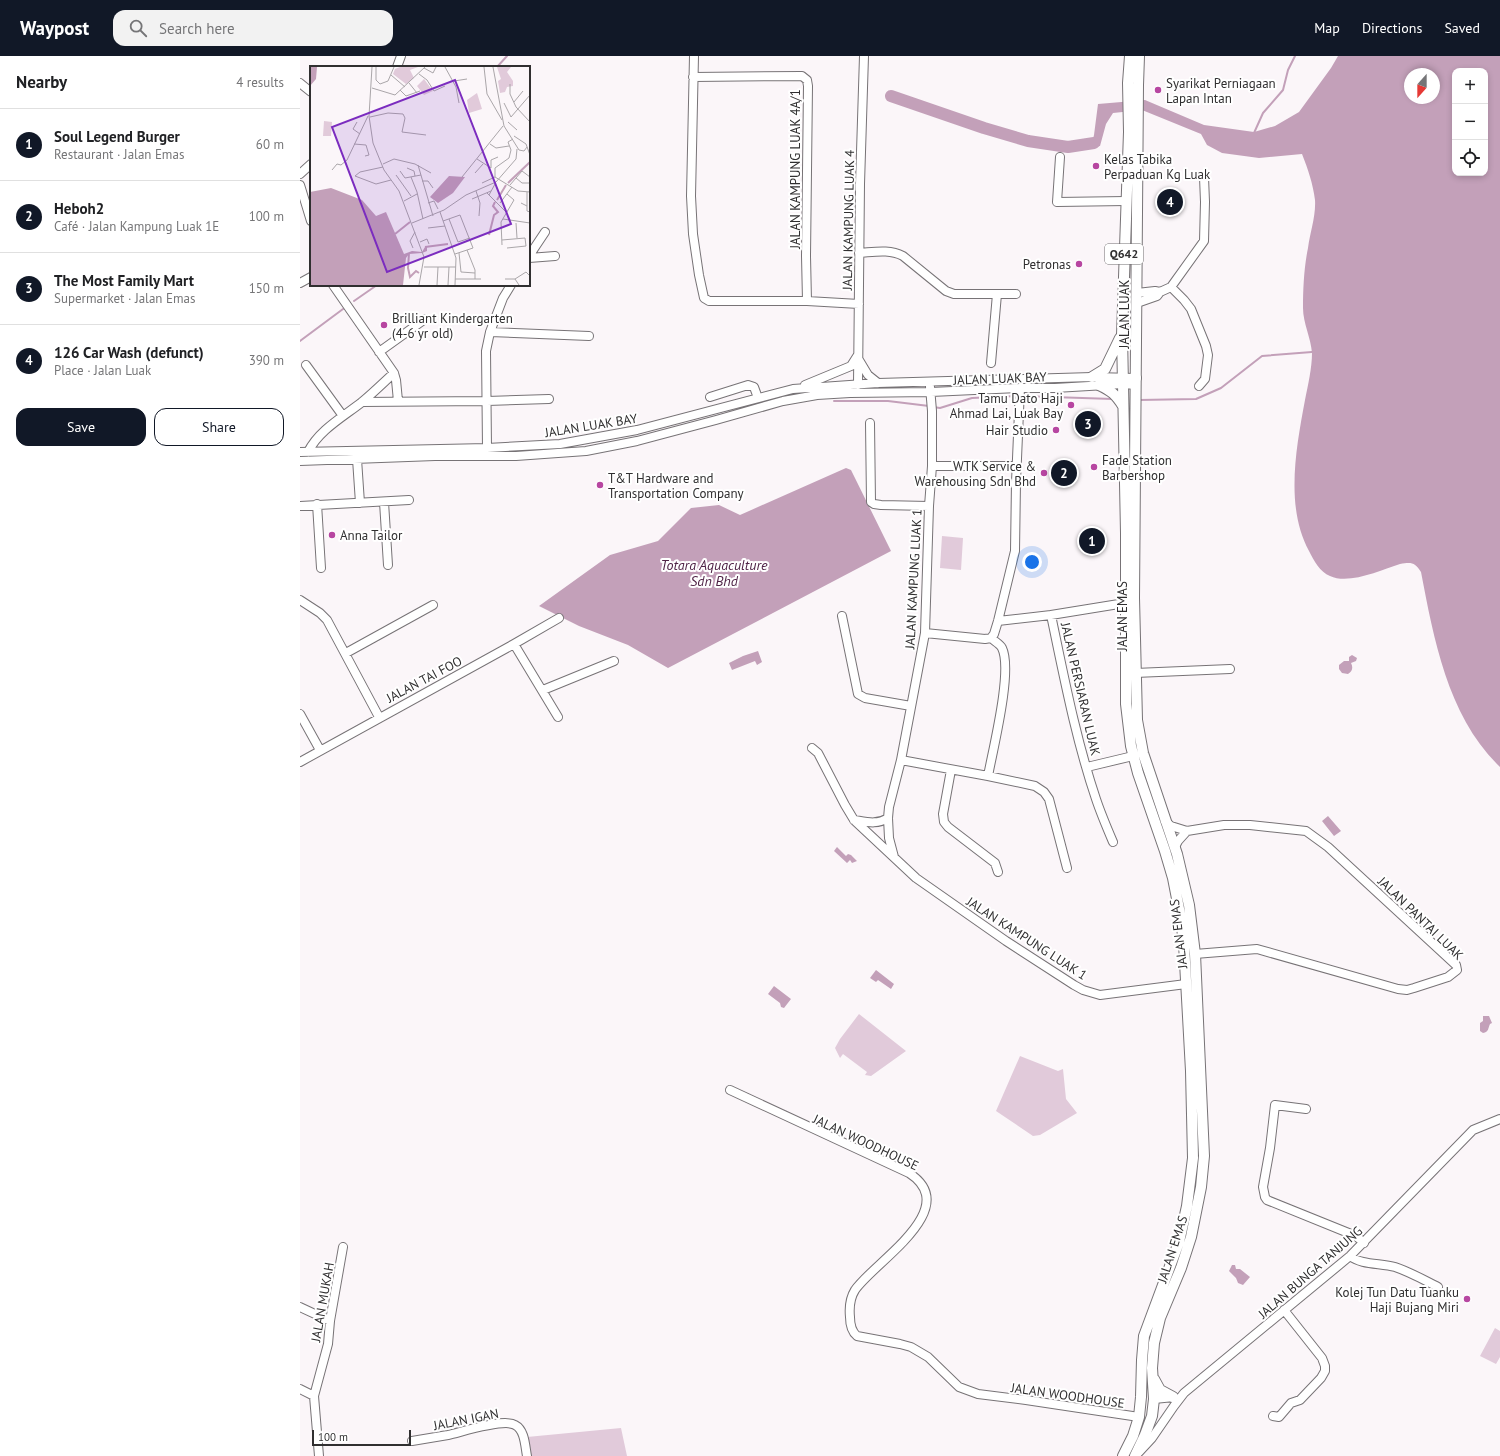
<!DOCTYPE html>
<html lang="en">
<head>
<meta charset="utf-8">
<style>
  :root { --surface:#fff; --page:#f2f2f2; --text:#202124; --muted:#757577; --line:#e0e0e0; --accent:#111827 }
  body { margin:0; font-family:"PT Sans",sans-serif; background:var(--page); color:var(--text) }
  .controls { position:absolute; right:12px; top:12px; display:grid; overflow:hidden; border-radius:8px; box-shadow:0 2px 6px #0003 }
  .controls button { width:36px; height:36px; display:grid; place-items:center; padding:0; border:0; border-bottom:1px solid var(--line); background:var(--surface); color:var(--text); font:20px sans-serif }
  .compass { position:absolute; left:1104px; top:12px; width:36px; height:36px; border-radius:50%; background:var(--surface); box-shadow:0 2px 6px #0003; rotate:201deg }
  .scale { position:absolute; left:12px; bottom:10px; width:99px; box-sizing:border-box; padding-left:4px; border:2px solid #302f30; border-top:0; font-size:11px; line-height:14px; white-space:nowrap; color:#302f30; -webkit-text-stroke:3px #fff; paint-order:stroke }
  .you { position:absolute; left:732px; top:506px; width:14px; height:14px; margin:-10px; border:3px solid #fff; border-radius:50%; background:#1a73e8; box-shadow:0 0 0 6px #1a73e833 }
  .badge { display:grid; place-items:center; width:26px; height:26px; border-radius:50%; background:var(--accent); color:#fff; font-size:13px; font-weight:700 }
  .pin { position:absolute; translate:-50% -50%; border:2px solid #fff; box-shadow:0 1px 4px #0006 }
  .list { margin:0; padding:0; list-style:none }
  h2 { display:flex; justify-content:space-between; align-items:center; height:52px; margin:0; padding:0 16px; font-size:17px }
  h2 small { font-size:13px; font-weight:400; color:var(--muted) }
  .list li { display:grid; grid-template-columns:26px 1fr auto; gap:12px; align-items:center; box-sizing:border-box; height:72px; padding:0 16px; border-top:1px solid var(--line) }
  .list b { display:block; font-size:15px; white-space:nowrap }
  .list p { margin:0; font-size:13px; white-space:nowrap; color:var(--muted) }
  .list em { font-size:13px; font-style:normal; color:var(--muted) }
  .actions { display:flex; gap:8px; padding:12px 16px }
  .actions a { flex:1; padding:9px 0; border:1px solid var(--accent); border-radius:12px; text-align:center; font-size:14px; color:var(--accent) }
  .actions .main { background:var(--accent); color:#fff }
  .icon { flex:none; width:22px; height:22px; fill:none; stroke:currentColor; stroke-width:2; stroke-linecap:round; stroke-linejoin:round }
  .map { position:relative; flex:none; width:1200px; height:1400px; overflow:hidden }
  header { display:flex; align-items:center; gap:24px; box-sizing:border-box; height:56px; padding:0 20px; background:var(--accent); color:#fff }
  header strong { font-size:19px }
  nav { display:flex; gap:22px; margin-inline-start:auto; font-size:14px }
  .search { width:280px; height:36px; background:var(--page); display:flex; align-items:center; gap:10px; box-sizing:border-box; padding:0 14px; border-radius:12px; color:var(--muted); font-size:15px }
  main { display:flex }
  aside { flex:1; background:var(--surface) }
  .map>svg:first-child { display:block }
  .green { fill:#e1cada }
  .water { fill:#c3a0b9; fill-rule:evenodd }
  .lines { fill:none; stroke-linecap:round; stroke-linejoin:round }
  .stream { stroke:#c3a0b9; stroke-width:2 }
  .river { stroke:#c3a0b9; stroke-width:12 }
  .minor-casing { stroke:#777376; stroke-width:10 }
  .major-casing { stroke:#777376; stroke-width:12 }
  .minor { stroke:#fff; stroke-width:8 }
  .major { stroke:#fff; stroke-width:10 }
  .poi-dot { fill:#b746a1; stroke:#fff; stroke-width:1.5 }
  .labels { text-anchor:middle; stroke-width:4; stroke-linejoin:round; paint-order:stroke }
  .shield { fill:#fff; stroke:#6e6d6e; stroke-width:1 }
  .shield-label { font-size:12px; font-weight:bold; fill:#302f30 }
  .poi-label { font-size:13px; fill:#302f30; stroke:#fff; text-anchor:start }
  .street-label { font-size:13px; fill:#302f30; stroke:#fff }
  .water-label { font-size:14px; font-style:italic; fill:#502447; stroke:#fff }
  .inset-river { fill:none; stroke:#c3a0b9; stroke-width:2 }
  .inset-road { fill:none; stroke:#aaa6a9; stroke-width:1 }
  .view { fill:#7b2cbf; fill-opacity:0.15; stroke:#7b2cbf; stroke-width:2 }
  .inset-edge { fill:none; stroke:#302f30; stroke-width:2 }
</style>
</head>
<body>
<header>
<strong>Waypost</strong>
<div class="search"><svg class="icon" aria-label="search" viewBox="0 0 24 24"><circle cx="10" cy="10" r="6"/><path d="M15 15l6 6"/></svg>Search here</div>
<nav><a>Map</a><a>Directions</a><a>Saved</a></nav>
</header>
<main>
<aside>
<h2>Nearby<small>4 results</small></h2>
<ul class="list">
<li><span class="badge">1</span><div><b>Soul Legend Burger</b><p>Restaurant · Jalan Emas</p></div><em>60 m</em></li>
<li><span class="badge">2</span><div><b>Heboh2</b><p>Café · Jalan Kampung Luak 1E</p></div><em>100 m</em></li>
<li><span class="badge">3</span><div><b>The Most Family Mart</b><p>Supermarket · Jalan Emas</p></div><em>150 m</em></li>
<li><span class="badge">4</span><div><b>126 Car Wash (defunct)</b><p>Place · Jalan Luak</p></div><em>390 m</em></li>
</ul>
<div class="actions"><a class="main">Save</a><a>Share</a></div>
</aside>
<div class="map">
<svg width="1200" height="1400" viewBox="0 0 1200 1400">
  <rect width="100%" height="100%" fill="#fbf6f9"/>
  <!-- green -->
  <path class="green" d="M642,480L663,482L661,514L640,512Z
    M559,958L606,995L571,1020L565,1019L567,1016L543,998L540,1002L535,992L540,983Z
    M720,1000L758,1015L763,1013L766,1043L777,1057L740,1079L733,1080L696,1055Z
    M1195,1272L1200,1275V1301L1196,1308L1180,1300Z
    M321,1372L327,1400H230L227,1381Z"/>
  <!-- water -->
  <path class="water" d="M1038,0H1200V711C1148,661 1134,584 1121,516C1115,506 1111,506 1100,508C1081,514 1049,529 1030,520C1020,516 1014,505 1009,495C985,451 996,392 1005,344C1008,329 1012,312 1012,297C1011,282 1003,267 1003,252C1003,233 1004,211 1008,192C1010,176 1016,160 1015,144C1013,128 1008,113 1002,98L959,102L922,97L907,89L901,78L842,54L813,57L806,68L800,90L779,94L776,86H784L793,83L794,79L798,48L845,44L904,69L954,76L975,70L999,56L1031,12ZM1155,15H1185V117H1155ZM1110,18H1134V42H1110Z
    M546,412L551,414L591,495L368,612L328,589L279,570L239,550L310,499L358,485L391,452L419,449L440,459Z
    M458,595L462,606L457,609L455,605L432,614L429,607L443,600Z
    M1052,599L1057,602L1056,605L1051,607C1053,611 1053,615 1048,618L1042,617L1039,613V609L1044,605H1049V601Z
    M1028,760L1041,775L1034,780L1022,765Z
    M537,791L546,800L548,798L551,799L557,805L552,807L550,804L547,807L534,795Z
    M576,914L594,928L591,933L578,924L576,926L570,922Z
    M474,930L491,943L484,952L481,951L480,947L468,938Z
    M1183,960H1189L1192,967L1190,968C1188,972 1189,976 1183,977L1180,975V967L1183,965Z
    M932,1209H935L936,1213H940L950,1221L943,1229L938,1227L936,1222L929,1215Z"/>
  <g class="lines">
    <!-- stream -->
    <path class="stream" d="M197,11L207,0
      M954,77L963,57L983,34L988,14L995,0
      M54,245L77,229
      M0,285L43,253
      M721,340L813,343
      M839,344L896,343L921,332L962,300L1012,296
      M534,345H588L629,350
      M633,351L640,352L672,342L717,340"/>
    <!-- river -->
    <path class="river" d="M591,40L684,72L728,85L768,91L794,87"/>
    <!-- minor casing -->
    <g class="minor-casing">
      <path id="minor" d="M394,0L391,140L393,178L399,219L404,242L409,245H507L559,248
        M97,11L101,0
        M393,21L502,20L507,24L508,30L506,200L507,245
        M0,27L11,36
        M760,101L757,146L826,145
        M0,118L11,108
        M0,129L11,165
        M559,197C575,196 589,193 603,200L646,235L654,238H716
        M229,200L245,176
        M229,202L255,200
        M0,227L11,221
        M33,229L94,317L96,324L98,345
        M871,231L884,244L891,253L906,290L908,299L905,323L899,330
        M837,237L855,235L860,236
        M837,247L857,240L860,236L871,231L904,185L905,146L904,121
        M190,276L289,280
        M79,296L125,263
        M559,304L568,319L578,327
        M691,307L697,238
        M6,309L43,360
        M505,329L551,310L558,299
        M558,329L560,128L564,0
        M410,341L448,329L454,331L458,342
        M62,346L187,345L249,343
        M570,367L571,446L574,448L581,449L629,450
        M187,392L186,295L190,276L203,242L211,229
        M0,396L187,392L260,388L337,374L493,333L578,327L792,321L837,322
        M8,396C19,374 43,361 62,346C73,337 83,327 94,317
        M57,403L60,447
        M0,405L135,400H216L286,395L337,385L416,364L483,345L517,339L550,337L631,336L720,332H755L823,328L836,329
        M632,410H717
        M84,446L88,509
        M17,448L21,512
        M0,450L109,444
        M0,544L20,557L27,564L79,661
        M751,559C764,621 776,684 796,743C801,758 807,772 813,786
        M542,560L558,638L565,642L611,650
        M698,565L751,559L825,547
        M625,577L685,583L691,582
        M691,582L694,578L698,565L715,495L716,426L720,332
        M214,588L258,661
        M46,597L133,549
        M835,617L930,613
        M243,634L314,605
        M0,658L20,694
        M512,692L518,697L545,749L554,764L616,822L706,885L774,929L783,934L800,939L886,928
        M601,704L688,720L735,730L744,736L749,743L767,812
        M0,706L214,588L259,562
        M787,711L833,700
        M651,714L643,758L644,766L648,771L695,807L698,816
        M688,720C693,693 713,614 702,592C700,588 694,585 691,582
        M554,764C567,766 577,769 588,762
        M865,765L871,770L887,775L924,769H950L1006,775L1028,791L1156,909L1157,914L1148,921L1114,932L1107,934L1098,933L957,893L895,898
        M875,791L878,785L887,775
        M594,801L589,782L588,762L589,751L601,704L625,577L629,450L632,410V355L630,331
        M430,1034L609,1117C664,1153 574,1206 555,1234C550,1242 549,1251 550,1261C550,1268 551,1275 557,1280L600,1288L611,1291L628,1301L659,1331L678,1338L726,1344L839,1361
        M1006,1053L975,1049L970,1092L963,1131L965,1141L967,1144L1056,1180L1064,1187
        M1050,1200C1061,1209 1081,1207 1095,1211C1110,1216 1124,1224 1138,1231
        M0,1251L30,1265
        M0,1333L14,1340
        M854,1343L874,1341
        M973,1360L979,1361L991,1347L1000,1344L1021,1322L1025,1315V1310L1022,1302L984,1254
        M112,1385C124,1383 136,1381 148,1379C162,1376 204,1362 215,1369C225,1374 225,1390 227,1400
        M839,1396L852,1382L874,1350L884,1337L1050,1200L1173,1074L1200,1063
        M19,1400L14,1340L28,1288L30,1265L43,1191"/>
    </g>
    <!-- major casing -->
    <g class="major-casing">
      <path id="major" d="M792,321L805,313L820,282
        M799,329C812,335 816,339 823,350
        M854,1323L860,1334L873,1341
        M823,1400L833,1380L839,1361L841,1341L842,1304L844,1280L879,1186L887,1150L893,1102L891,1015L884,888L881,863L873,822L865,795L838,717L831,690L826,648V477L822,279L829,76L828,27L830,0
        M835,1400L845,1379L852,1360L854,1343L852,1312L854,1287L860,1262L881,1212L891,1181L901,1131L904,1100L895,898L889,849L877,798L843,697L837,664L834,542L838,29L839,0"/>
    </g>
    <!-- minor -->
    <use href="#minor" class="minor"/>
    <!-- major -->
    <use href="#major" class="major"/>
  </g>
  <!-- markers -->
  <g class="poi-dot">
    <circle cx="858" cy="34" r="4"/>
    <circle cx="796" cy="110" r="4"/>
    <circle cx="779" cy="208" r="4"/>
    <circle cx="84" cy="269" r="4"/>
    <circle cx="771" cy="349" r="4"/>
    <circle cx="756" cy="374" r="4"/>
    <circle cx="794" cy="411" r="4"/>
    <circle cx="744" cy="417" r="4"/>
    <circle cx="300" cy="429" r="4"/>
    <circle cx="32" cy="479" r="4"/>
    <circle cx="1167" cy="1243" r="4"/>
  </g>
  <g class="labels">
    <!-- shield labels -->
    <rect class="shield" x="805" y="188" width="38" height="20" rx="3"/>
    <g class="shield-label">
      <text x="824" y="202">Q642</text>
    </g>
    <!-- poi labels -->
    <g class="poi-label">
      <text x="866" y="32">Syarikat Perniagaan<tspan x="866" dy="15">Lapan Intan</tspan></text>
      <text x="804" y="108">Kelas Tabika<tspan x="804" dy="15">Perpaduan Kg Luak</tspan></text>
      <text x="771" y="213" text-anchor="end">Petronas</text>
      <text x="92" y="267">Brilliant Kindergarten<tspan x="92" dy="15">(4-6 yr old)</tspan></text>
      <text x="763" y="347" text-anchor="end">Tamu Dato Haji<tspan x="763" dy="15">Ahmad Lai, Luak Bay</tspan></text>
      <text x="748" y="379" text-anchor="end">Hair Studio</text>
      <text x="802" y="409">Fade Station<tspan x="802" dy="15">Barbershop</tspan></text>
      <text x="736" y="415" text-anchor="end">WTK Service &amp;<tspan x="736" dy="15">Warehousing Sdn Bhd</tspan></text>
      <text x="308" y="427">T&amp;T Hardware and<tspan x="308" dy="15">Transportation Company</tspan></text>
      <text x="40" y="484">Anna Tailor</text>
      <text x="1159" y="1241" text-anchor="end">Kolej Tun Datu Tuanku<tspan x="1159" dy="15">Haji Bujang Miri</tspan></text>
    </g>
    <!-- street labels -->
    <g class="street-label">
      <text transform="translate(495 113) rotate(-90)" y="5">JALAN KAMPUNG LUAK 4A/1</text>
      <text transform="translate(548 164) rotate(-89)" y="5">JALAN KAMPUNG LUAK 4</text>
      <text transform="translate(824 258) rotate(-90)" y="5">JALAN LUAK</text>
      <text transform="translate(700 322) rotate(-2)" y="5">JALAN LUAK BAY</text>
      <text transform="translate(291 369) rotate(-9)" y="5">JALAN LUAK BAY</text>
      <text transform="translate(613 523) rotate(-87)" y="5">JALAN KAMPUNG LUAK 1</text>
      <text transform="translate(822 560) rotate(-90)" y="5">JALAN EMAS</text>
      <text transform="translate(124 623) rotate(-28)" y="5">JALAN TAI FOO</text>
      <text transform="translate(781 633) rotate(77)" y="5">JALAN PERSIARAN LUAK</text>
      <text transform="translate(1121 862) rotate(44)" y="5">JALAN PANTAI LUAK</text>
      <text transform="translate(878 878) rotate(-97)" y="5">JALAN EMAS</text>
      <text transform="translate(727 882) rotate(33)" y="5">JALAN KAMPUNG LUAK 1</text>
      <text transform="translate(566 1086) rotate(25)" y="5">JALAN WOODHOUSE</text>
      <text transform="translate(872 1193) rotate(-72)" y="5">JALAN EMAS</text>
      <text transform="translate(1010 1216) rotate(-41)" y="5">JALAN BUNGA TANJUNG</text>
      <text transform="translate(22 1246) rotate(-80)" y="5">JALAN MUKAH</text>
      <text transform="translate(768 1339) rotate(8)" y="5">JALAN WOODHOUSE</text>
      <text transform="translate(166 1363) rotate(-11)" y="5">JALAN IGAN</text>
    </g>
    <!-- water labels -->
    <g class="water-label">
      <text x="414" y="514">Totara Aquaculture<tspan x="414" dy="16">Sdn Bhd</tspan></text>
    </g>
  </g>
  <!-- overview -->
  <g transform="translate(10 10)">
    <rect width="220" height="220" fill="#fbf6f9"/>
    <path d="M90,1H108L100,4L104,12L96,18L83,8L85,3ZM187,1H201L197,6L203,15V20L197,21L195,26L190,27L188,15L191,13ZM114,13L123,25L114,29L107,20ZM167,27L172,43L159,47L157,34ZM14,55L22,56L21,70H13Z" fill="#e1cada"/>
    <path d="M0,1H7L6,13L0,20ZM139,110L155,111L143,127L128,137L120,131ZM21,122L52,134L66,150L76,146L94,188L102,185L112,186L115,181L117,180V185L112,187L99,188L96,192L93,219H0V126Z" fill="#c3a0b9"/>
    <path class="inset-river" d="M198,117L220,96M187,134L196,119M85,168L100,156M179,169L184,149L188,146L183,140L185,136M115,181L138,178M99,187L98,202L100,211L106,205L109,207"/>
    <path class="inset-road" d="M62,1L59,50L63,77L74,104L89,125L114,191L109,219M66,1V14L70,18L78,15L84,1M135,1L146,21L149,37M174,1L177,28L192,54M183,1L194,60L209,84L214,85L217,81M114,2L123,7L126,1M109,8L117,14L124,25L135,20M81,9L95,21M144,15L157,13M99,17L107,27M200,18V28L206,41L220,56M62,22L85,29L115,1M90,24L96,30L110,25M204,36L213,25M194,37L201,51L220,29M60,51L78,47L93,48L95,52L92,66L116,69M47,56L43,63L50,68M198,56L207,64M204,70L216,78L220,89M203,73L198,76L201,84L199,92L185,102V111L208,125L220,126M44,78L56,79L59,89L55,90M180,78L186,82L199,80M167,93L181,102V94L188,91M73,98L84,93L105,98L121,107M108,99L123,150M73,101L50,106L45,110L66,118L81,114M97,102L104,105L105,110M22,104L27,98L31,99L37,94L58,50M90,105L95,112L111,109M165,107L173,98M86,109L101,130M101,111L107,126M152,111L193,60M206,112L212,117H220M112,115H118L123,122M172,117L185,111M200,119L212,105L220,111M166,125L170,137L169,150M107,126L113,153M217,126V140M177,127L196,146M179,129L185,118M162,133L181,125M94,135L107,128M118,137L124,135L128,143M190,137L202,121M211,137L217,140V145L220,146M130,146L146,192L145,219M139,153L148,176L160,172M193,153L220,157M133,155L150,149L163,182M102,157L134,144L156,129L186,116L206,93L207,83M206,157L207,172M118,162L135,160M192,174L215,172L216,180L197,182M110,176L117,173L119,178M192,179L191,156L204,134L197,128M103,182L100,175L105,166M157,184L165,204V213M149,187L151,206L165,207M145,188L163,182M114,201H146M145,213H171M195,213H205L209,219M205,213L216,206L220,210M127,219L128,201M138,219L139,201"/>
    <path class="view" d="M145,14L201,158L77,206L22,61Z"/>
    <rect width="220" height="220" class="inset-edge"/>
  </g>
</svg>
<div class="controls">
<button>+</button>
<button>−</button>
<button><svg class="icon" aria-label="locate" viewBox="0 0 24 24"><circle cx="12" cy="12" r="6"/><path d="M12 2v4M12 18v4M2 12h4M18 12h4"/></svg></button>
</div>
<svg class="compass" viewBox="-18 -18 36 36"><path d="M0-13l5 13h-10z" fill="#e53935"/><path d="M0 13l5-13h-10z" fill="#757577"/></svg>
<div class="scale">100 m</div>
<div class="you"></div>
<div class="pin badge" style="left:792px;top:485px">1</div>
<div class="pin badge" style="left:764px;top:417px">2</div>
<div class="pin badge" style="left:788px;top:368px">3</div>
<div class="pin badge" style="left:870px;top:146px">4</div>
</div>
</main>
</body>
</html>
